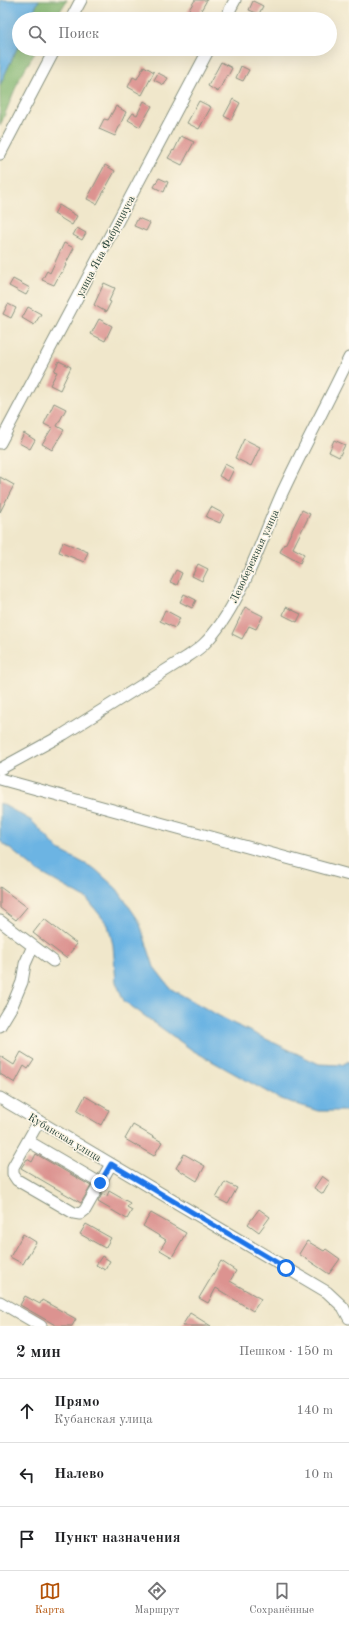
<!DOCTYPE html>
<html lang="ru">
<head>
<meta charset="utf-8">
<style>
  :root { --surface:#fff; --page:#f6f6f6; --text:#202124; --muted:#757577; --line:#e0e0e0; --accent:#b45309 }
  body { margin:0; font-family:"Old Standard TT",serif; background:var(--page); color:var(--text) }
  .stop { position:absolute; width:12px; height:12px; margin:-9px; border:3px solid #1a73e8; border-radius:50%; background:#fff }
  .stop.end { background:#1a73e8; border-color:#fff; box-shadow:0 1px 4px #0008 }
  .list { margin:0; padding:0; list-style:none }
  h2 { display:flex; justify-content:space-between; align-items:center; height:52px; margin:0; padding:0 16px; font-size:17px }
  h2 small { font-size:13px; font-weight:400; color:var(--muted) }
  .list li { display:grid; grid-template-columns:26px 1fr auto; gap:12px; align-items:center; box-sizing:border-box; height:64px; padding:0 16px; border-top:1px solid var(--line) }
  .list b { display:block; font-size:15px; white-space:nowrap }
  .list p { margin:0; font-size:13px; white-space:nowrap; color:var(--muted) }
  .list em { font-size:13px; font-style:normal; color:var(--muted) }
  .icon { flex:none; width:22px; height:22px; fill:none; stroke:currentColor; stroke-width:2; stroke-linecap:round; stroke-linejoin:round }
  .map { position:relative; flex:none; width:349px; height:1326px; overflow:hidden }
  .search { position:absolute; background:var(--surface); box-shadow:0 4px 16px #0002; left:12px; right:12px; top:12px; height:44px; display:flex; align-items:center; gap:10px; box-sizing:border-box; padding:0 14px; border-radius:22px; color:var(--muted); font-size:15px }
  .sheet { height:244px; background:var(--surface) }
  nav { display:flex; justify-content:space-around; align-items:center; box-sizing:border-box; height:56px; border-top:1px solid var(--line); background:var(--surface); font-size:11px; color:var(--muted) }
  nav a { display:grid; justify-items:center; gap:2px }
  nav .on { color:var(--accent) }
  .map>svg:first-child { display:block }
  .forest { fill:#82b671; stroke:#507a52 }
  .water { fill:#6cb4e3; stroke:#46788c }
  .building { fill:#dc9390 }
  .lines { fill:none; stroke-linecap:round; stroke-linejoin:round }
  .minor-casing { stroke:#889280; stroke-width:13 }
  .minor { stroke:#fff; stroke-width:11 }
  .route { stroke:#1a73e8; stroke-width:5 }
  .labels { text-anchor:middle; stroke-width:3; stroke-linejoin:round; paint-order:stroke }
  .street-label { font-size:11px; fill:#1f3d34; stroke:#fcf5e5 }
</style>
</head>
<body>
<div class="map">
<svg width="349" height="1326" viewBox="0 0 349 1326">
  <rect width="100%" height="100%" fill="#fcf5e5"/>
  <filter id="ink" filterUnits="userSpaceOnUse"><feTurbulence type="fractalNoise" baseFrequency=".025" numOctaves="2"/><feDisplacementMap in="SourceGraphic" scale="8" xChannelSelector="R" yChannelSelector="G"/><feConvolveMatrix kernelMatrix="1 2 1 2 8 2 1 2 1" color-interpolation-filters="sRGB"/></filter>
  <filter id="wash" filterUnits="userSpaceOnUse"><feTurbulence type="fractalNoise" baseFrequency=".012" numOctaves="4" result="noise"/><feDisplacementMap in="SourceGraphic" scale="16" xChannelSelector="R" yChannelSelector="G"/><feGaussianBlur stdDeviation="0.9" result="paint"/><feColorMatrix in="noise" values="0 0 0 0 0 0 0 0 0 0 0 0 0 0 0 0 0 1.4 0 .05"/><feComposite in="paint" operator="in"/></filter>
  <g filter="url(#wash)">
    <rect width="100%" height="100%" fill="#f0e7cb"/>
    <!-- forest -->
    <path class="forest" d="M39,0H67L55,19H30Z
      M19,44V49H37L20,77L0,126V85Z"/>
    <!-- water -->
    <path class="water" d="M0,0H39L30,19H19V44L0,85Z
      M0,803L32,821L59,850L95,869L117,889L139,921L154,967L171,989L230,1022L319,1064L342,1065L349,1061V1108L345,1111H318L278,1098L192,1050L124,1001L116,982L113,945L108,925L87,899L39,872L0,841Z"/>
    <g id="blocks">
      <!-- building -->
      <path class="building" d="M195,0H207L200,12L202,13L198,19H183Z
        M253,1L263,6L259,14L249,10Z
        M221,62L232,68L228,76L227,75L218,92L208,86Z
        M144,66L154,72L142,95L128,87L133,77L137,79Z
        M241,66L249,70L243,81L236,78Z
        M158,73L168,78L164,85L154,80Z
        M233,99L240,103L231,120L224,116Z
        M144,101L152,106L140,127L128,120L133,113L137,115Z
        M199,101L211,107L199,129L187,123Z
        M116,106L126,112L115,136L99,129L104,119L108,120Z
        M181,136L194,142L182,165L168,158L173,150L174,151Z
        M105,165L115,171L97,204L87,199Z
        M159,178L168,182L164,192L154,187Z
        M59,205L77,216L72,225L54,214Z
        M138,218L150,223L146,231L134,226Z
        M77,228L86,233L82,240L73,235Z
        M64,243L74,248L65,265H66L62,273L61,272L54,285L42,280L47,271L50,273Z
        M13,279L30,288L26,295L9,286Z
        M104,283L115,288L109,301L111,302L106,312L94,305Z
        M8,304L16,308L11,318L3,314Z
        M28,307L41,314L34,325L22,318Z
        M99,319L112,326L105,341L91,334Z
        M59,361L71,367L60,390L50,385L57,372L54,371Z
        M54,403L66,409L57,426L64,430L52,450L42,444L52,428L44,424Z
        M24,433L35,440L30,449L19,443Z
        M244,439L260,447L251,466L235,458Z
        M334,440L345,445L339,457L329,452Z
        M225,464L234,469L228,481L219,476Z
        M0,477L14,485L0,512Z
        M211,507L224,514L220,523L206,517Z
        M302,510L310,514L293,548L304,554L300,563L280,552L284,544L285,545Z
        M63,542L88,552L84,562L59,552Z
        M198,564L208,569L202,581L192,576Z
        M176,570L182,573L177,585L170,582Z
        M184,594L196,600L192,608L180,602Z
        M245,607L263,616L256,629L249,626L242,639L232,634Z
        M286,607L301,614L297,622L283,615Z
        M165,610L180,618L175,628L160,621Z
        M0,887L27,907L16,920L0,908Z
        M44,919L77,944L66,958L33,933Z
        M21,1052L34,1060L28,1069L24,1066L15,1083L0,1074V1056L14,1065Z
        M85,1096L109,1110L101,1125L77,1111Z
        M133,1125L162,1142L154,1156L125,1139Z
        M36,1154L91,1186L81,1203L21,1168L27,1159L32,1162Z
        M184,1154L205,1166L197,1181L176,1168Z
        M322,1176L330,1182L323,1194L314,1188Z
        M225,1182L237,1188L228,1204L216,1198Z
        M109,1191L130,1203L127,1207L132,1210L127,1219L98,1202L102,1194L107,1196Z
        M259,1209L270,1217L259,1232L248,1224Z
        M151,1213L186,1233L172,1257L160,1250L166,1240L143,1226Z
        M86,1224L111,1238L105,1248L80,1234Z
        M23,1234L36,1242L23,1264L10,1257Z
        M307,1241L324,1251L326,1249L340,1259L329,1274L299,1254Z
        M102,1256L110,1261L105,1270L96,1265Z
        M221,1261L236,1271L230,1281L261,1299L253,1311L216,1288L208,1303L199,1298Z
        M25,1296L40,1304L42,1300L76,1319L72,1326H57L20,1305Z
        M190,1313L211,1326H182Z"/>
    </g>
  </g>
  <g filter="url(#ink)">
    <use href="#blocks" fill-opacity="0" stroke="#889280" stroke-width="1"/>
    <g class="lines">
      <!-- minor casing -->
      <g class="minor-casing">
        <path id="minor" d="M71,19L81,0
          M225,19L235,0
          M0,154L55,49
          M0,443L209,49
          M0,769L64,734L187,657C193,653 199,649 204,644C240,609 262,537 283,491C304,446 328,402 349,358
          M0,779L349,875
          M0,921L53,961
          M0,1026L12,1006L22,982L25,964L33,946
          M0,1098L327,1292L343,1307L349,1318
          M39,1121L13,1167V1174L17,1180L74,1213L80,1214L85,1210L111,1164
          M28,1141L100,1183
          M0,1302L41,1326"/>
      </g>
      <!-- minor -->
      <use href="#minor" class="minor"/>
    </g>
  </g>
  <g class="lines" filter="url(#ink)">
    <!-- route -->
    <path class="route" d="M100,1183L111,1164L286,1268"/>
  </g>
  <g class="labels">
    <!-- street labels -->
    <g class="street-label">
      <text transform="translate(105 246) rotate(-62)" y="4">улица Яна Фабрициуса</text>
      <text transform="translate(254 556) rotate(-65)" y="4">Левобережная улица</text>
      <text transform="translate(65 1137) rotate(31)" y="4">Кубанская улица</text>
    </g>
  </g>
</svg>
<div class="stop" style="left:286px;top:1268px"></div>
<div class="stop end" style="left:100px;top:1183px"></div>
<div class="search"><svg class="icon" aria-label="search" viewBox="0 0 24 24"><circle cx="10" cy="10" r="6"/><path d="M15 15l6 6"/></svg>Поиск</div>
</div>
<section class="sheet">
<h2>2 мин<small>Пешком · 150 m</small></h2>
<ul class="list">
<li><svg class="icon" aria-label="ahead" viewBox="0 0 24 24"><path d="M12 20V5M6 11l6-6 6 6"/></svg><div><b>Прямо</b><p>Кубанская улица</p></div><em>140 m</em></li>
<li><svg class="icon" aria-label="left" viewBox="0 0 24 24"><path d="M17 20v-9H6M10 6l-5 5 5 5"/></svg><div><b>Налево</b></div><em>10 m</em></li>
<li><svg class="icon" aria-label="arrive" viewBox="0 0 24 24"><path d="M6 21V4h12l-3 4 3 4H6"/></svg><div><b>Пункт назначения</b></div></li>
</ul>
</section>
<nav>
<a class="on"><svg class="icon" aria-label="map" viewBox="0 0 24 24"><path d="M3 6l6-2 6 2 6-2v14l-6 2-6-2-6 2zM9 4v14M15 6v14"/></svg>Карта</a>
<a><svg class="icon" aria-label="directions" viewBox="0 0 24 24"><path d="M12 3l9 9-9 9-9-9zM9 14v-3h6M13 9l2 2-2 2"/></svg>Маршрут</a>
<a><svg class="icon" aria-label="saved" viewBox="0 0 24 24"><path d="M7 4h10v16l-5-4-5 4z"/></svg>Сохранённые</a>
</nav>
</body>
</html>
